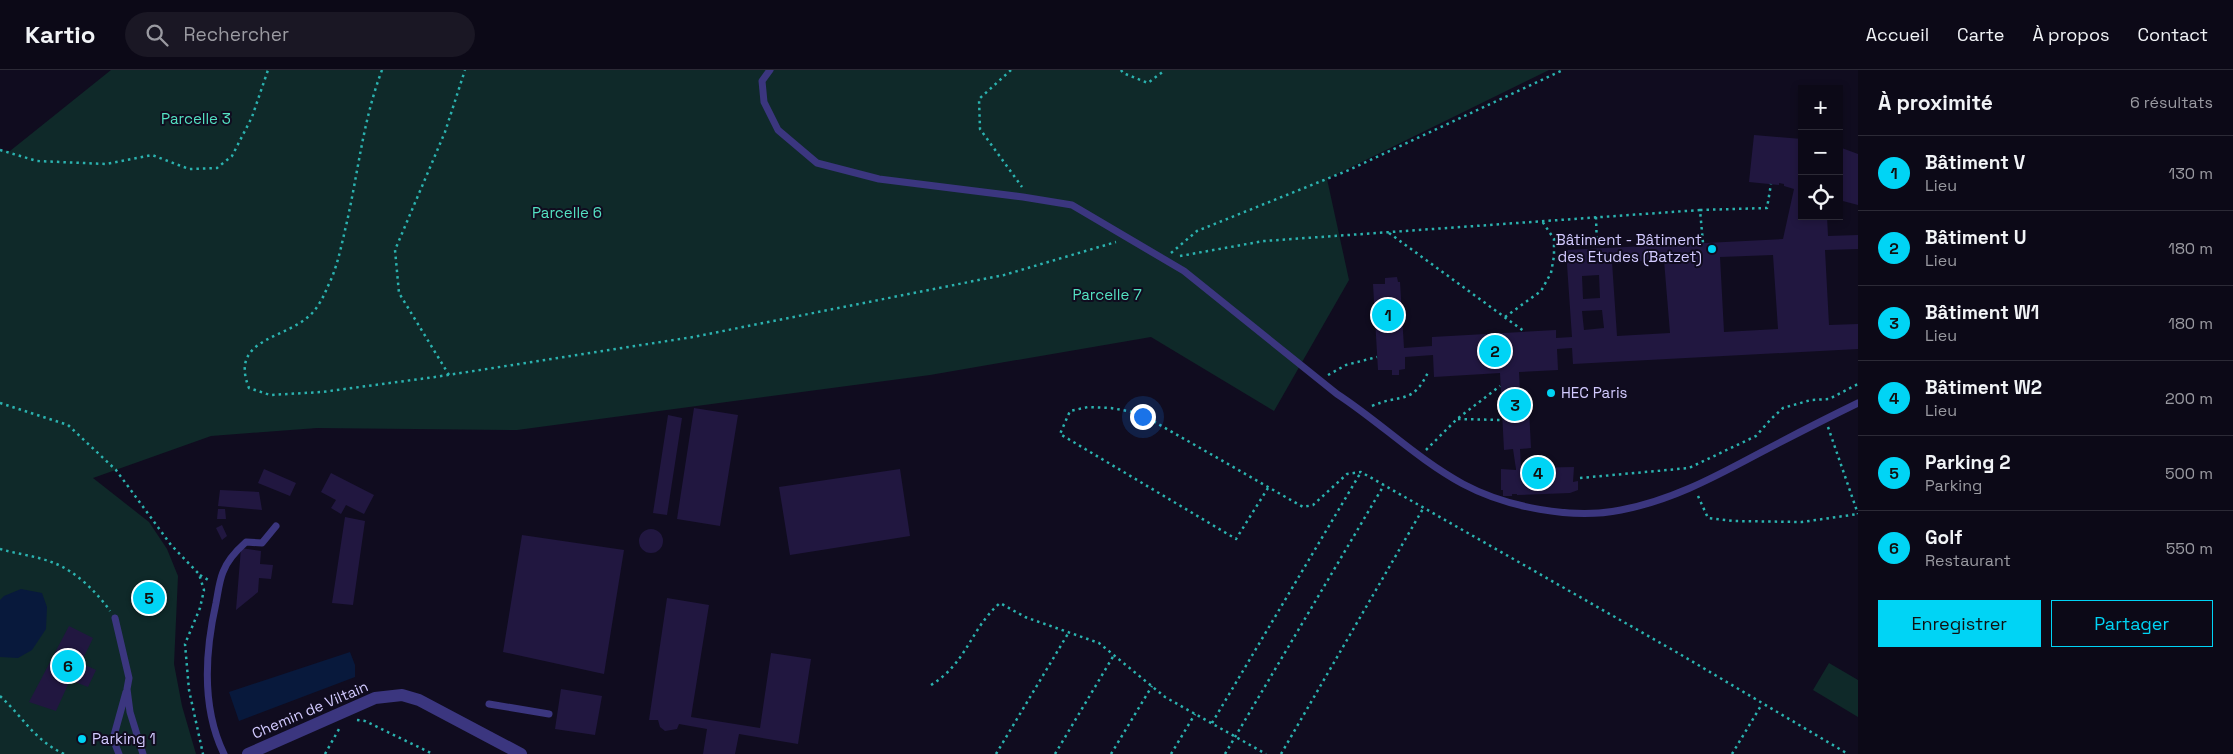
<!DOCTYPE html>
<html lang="fr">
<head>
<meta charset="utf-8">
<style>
  :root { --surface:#0c0917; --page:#1a1724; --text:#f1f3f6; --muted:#9a9aa1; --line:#2c2a36; --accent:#00d4f5 }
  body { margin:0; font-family:"Space Grotesk",sans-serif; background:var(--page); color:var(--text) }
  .controls { position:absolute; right:15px; top:15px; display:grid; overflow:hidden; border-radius:0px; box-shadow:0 2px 8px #0003 }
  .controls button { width:45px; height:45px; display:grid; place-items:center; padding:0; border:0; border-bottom:1px solid var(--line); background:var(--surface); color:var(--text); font:25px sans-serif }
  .you { position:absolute; left:1142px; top:346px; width:18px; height:18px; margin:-12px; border:4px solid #fff; border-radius:50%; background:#1a73e8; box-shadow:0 0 0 8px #1a73e833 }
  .badge { display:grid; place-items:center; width:32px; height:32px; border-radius:50%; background:var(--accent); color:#111; font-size:16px; font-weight:700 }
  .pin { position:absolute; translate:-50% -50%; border:2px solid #fff; box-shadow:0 1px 5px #0006 }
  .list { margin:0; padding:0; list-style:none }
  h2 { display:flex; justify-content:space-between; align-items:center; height:65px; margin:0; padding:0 20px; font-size:21px }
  h2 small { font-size:16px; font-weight:400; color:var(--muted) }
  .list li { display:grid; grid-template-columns:32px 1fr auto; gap:15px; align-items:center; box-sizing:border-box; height:75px; padding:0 20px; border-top:1px solid var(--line) }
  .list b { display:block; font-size:19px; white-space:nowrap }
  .list p { margin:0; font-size:16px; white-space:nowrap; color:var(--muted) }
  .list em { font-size:16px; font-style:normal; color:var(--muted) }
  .actions { display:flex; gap:10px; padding:15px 20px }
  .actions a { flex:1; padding:11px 0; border:1px solid var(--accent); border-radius:0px; text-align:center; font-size:18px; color:var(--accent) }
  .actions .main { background:var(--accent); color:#111 }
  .icon { flex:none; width:28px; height:28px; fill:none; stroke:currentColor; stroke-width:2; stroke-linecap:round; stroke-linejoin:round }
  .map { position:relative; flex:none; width:1858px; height:684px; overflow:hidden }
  header { display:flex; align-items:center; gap:30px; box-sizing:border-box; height:70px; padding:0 25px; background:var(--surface); border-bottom:1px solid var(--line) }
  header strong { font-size:24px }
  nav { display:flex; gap:28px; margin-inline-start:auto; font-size:18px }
  .search { width:350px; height:45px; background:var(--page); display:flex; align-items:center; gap:12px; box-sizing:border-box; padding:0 18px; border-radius:28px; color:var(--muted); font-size:19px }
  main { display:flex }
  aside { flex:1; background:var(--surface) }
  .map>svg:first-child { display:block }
  .green { fill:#0f2929 }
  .water { fill:#08193c }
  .building { fill:#211740; fill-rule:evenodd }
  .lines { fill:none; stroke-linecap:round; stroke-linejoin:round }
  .path { stroke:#2bb2af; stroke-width:2.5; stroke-dasharray:2.5 4; stroke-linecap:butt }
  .service { stroke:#3b367f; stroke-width:7 }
  .minor { stroke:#3b367f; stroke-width:12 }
  .poi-dot { fill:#00d4f5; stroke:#100c1f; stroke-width:2 }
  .labels { text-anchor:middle; stroke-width:4; stroke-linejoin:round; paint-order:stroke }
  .park-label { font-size:15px; fill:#54e1c2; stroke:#100c1f }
  .poi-label { font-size:15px; fill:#d2caff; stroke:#100c1f; text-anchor:start }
  .street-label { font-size:15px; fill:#d2caff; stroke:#100c1f }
</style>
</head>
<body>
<header>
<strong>Kartio</strong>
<div class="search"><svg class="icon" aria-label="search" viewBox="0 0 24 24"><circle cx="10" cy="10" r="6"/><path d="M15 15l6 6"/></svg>Rechercher</div>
<nav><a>Accueil</a><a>Carte</a><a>À propos</a><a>Contact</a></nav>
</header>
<main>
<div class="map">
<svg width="1858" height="684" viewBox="0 0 1858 684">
  <rect width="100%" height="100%" fill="#100c1f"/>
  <!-- green -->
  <path class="green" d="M111,0H1549L1327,109L1349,210L1274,341L1151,267L930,305L517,360L317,358L211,366L93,408L149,452L167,479L178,506L174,594L182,636L196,684H0V80L10,81Z
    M1829,593L1858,610V647L1813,620Z"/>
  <!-- water -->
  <path class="water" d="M21,519L42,523L47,537L46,559L32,580L18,588L0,587V530L4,526Z
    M350,582L355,595V607L239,651L229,622Z"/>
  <!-- building -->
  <path class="building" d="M1754,65L1802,69V146H1827L1828,166L1858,165V179L1825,180L1829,255L1858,254V279L1573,294L1572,278L1557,279L1558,300L1519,302L1520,321L1528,320L1531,378L1520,379L1521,398L1574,397L1573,412L1578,411V420L1570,423L1517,425V424H1512V426H1503V420H1501V399L1516,400V399L1513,379L1504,380L1500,303L1434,307L1433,285L1405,287V299L1399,300V305H1392V300H1378L1373,214H1385V208L1397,207L1398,212H1400L1404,278L1432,276V267L1556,260V268L1572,267L1566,180L1783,169L1794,119L1784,116V114L1779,113V115L1749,112ZM1773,185L1778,259L1724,262L1720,187ZM1664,190L1670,263L1617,266L1612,192ZM1599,205L1600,228L1583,229L1582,206ZM1602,240L1604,258L1584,260L1582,241Z
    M1839,77L1858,84V135L1839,130Z
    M694,338L738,345L720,456L677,449Z
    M668,345L682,348L667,445L653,443Z
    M264,399L296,413L290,426L258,413Z
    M900,399L910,466L790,485L779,417Z
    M331,403L374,425L364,444L346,435L341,444L331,438L336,430L321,422Z
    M220,420L259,422L262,440L218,436Z
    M218,439H225L226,449H217Z
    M345,447L365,451L353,535L332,533Z
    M222,455L227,466L222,470L216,458Z
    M639 471a12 12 0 1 1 24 0a12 12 0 1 1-24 0Z
    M522,465L624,480L604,604L503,582Z
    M241,478L261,481L260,494L273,495L271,509L259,508L258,522L236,540Z
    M667,528L709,535L691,647L760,658L771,583L811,589L798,674L739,664L735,684H703L707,659L679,654L677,659L665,661L660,657L658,650H649Z
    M69,556L93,568L81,593L96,600L88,617L70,610L56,641L29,632Z
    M561,619L602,626L595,665L555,659Z"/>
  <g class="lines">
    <!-- path -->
    <path class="path" d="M382,0C363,50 358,104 346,156C341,177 337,199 327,218C324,226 319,235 314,241C290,270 228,266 249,318L270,325L322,322L435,307L693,267L1004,205L1116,172
      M1011,0L979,29L980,59L1022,117
      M1121,0L1123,3L1148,13L1165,0
      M0,80L37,91L106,94L152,85L189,99L217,98L232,86L252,47L268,0
      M1700,140L1767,138L1771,114
      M1596,147L1597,178
      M1389,163L1525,262
      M1171,183L1197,161L1349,100L1563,0
      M1180,186L1264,171L1700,140L1703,173
      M1505,247L1541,221L1551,203L1554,186V169L1542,151
      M449,305L399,223L395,180L445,62L465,0
      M1328,305L1346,295L1377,287
      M0,333L68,355L116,400L171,475L199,504L204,520L200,538L185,574L189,620L203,684
      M1372,336C1401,323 1413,336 1429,300
      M1458,349L1502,350
      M1828,357L1858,444
      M1426,380L1457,349L1500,316
      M1580,408L1689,398L1756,366L1771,349L1783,338L1811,330L1829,329L1858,314
      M1268,418L1236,469L1060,364L1070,341L1088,337L1111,338L1139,343L1303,437L1313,435L1347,404L1361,402L1678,583L1848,684
      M1698,426L1708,448L1733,451L1802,452L1858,444
      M0,479C17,484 37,486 54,493C75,501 97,522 110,541
      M200,505L210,511
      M931,615C968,592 970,559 1000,533L1025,547L1099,573L1165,627L1266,684
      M0,626C24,648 34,670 64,684
      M357,650L365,651L433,684
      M1212,653L1361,402
      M325,684L339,659
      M996,684L1069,562
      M1055,684L1114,585
      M1111,684L1152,616
      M1171,684L1195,644
      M1225,684L1384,415
      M1281,684L1424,437
      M1732,684L1762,634"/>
    <!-- service -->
    <path class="service" d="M770,0L762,11L764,32L778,60L817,93L879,109L1023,127L1072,135L1184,201L1337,324C1380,352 1417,389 1463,414C1506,437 1572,450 1621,440C1669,431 1711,409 1754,386C1788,368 1823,350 1858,333
      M115,548L129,608L127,619L130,642L143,684
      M489,634L549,644
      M119,684L113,669L126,622
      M224,684C201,637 205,582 216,533C218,523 219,512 223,502C227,491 237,480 246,472L262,473L276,456"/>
    <!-- minor -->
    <path class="minor" d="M248,684L375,628L402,625L419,630L521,684"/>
  </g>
  <!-- markers -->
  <g class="poi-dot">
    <circle cx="1712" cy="179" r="5"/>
    <circle cx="1551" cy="323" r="5"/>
    <circle cx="82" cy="669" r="5"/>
  </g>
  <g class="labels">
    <!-- park labels -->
    <g class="park-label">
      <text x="196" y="54">Parcelle 3</text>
      <text x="567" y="148">Parcelle 6</text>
      <text x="1107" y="230">Parcelle 7</text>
    </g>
    <!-- poi labels -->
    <g class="poi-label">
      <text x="1702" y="175" text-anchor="end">Bâtiment - Bâtiment<tspan x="1702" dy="17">des Etudes (Batzet)</tspan></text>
      <text x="1561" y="328">HEC Paris</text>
      <text x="92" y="674">Parking 1</text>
    </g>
    <!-- street labels -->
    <g class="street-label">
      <text transform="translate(310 640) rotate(-23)" y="5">Chemin de Viltain</text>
    </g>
  </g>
</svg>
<div class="controls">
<button>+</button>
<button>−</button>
<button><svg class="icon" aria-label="locate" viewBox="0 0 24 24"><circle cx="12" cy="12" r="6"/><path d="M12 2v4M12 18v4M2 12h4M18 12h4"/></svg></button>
</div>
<div class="you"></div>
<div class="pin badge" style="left:1388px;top:245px">1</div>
<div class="pin badge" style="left:1495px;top:281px">2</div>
<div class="pin badge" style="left:1515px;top:335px">3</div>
<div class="pin badge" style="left:1538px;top:403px">4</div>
<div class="pin badge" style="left:149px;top:528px">5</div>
<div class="pin badge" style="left:68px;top:596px">6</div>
</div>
<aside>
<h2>À proximité<small>6 résultats</small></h2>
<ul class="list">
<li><span class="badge">1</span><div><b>Bâtiment V</b><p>Lieu</p></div><em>130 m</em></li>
<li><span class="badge">2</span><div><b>Bâtiment U</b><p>Lieu</p></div><em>180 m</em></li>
<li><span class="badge">3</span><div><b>Bâtiment W1</b><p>Lieu</p></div><em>180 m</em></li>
<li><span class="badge">4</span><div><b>Bâtiment W2</b><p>Lieu</p></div><em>200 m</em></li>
<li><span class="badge">5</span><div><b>Parking 2</b><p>Parking</p></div><em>500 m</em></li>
<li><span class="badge">6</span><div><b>Golf</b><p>Restaurant</p></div><em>550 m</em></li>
</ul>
<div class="actions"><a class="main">Enregistrer</a><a>Partager</a></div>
</aside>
</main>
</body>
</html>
